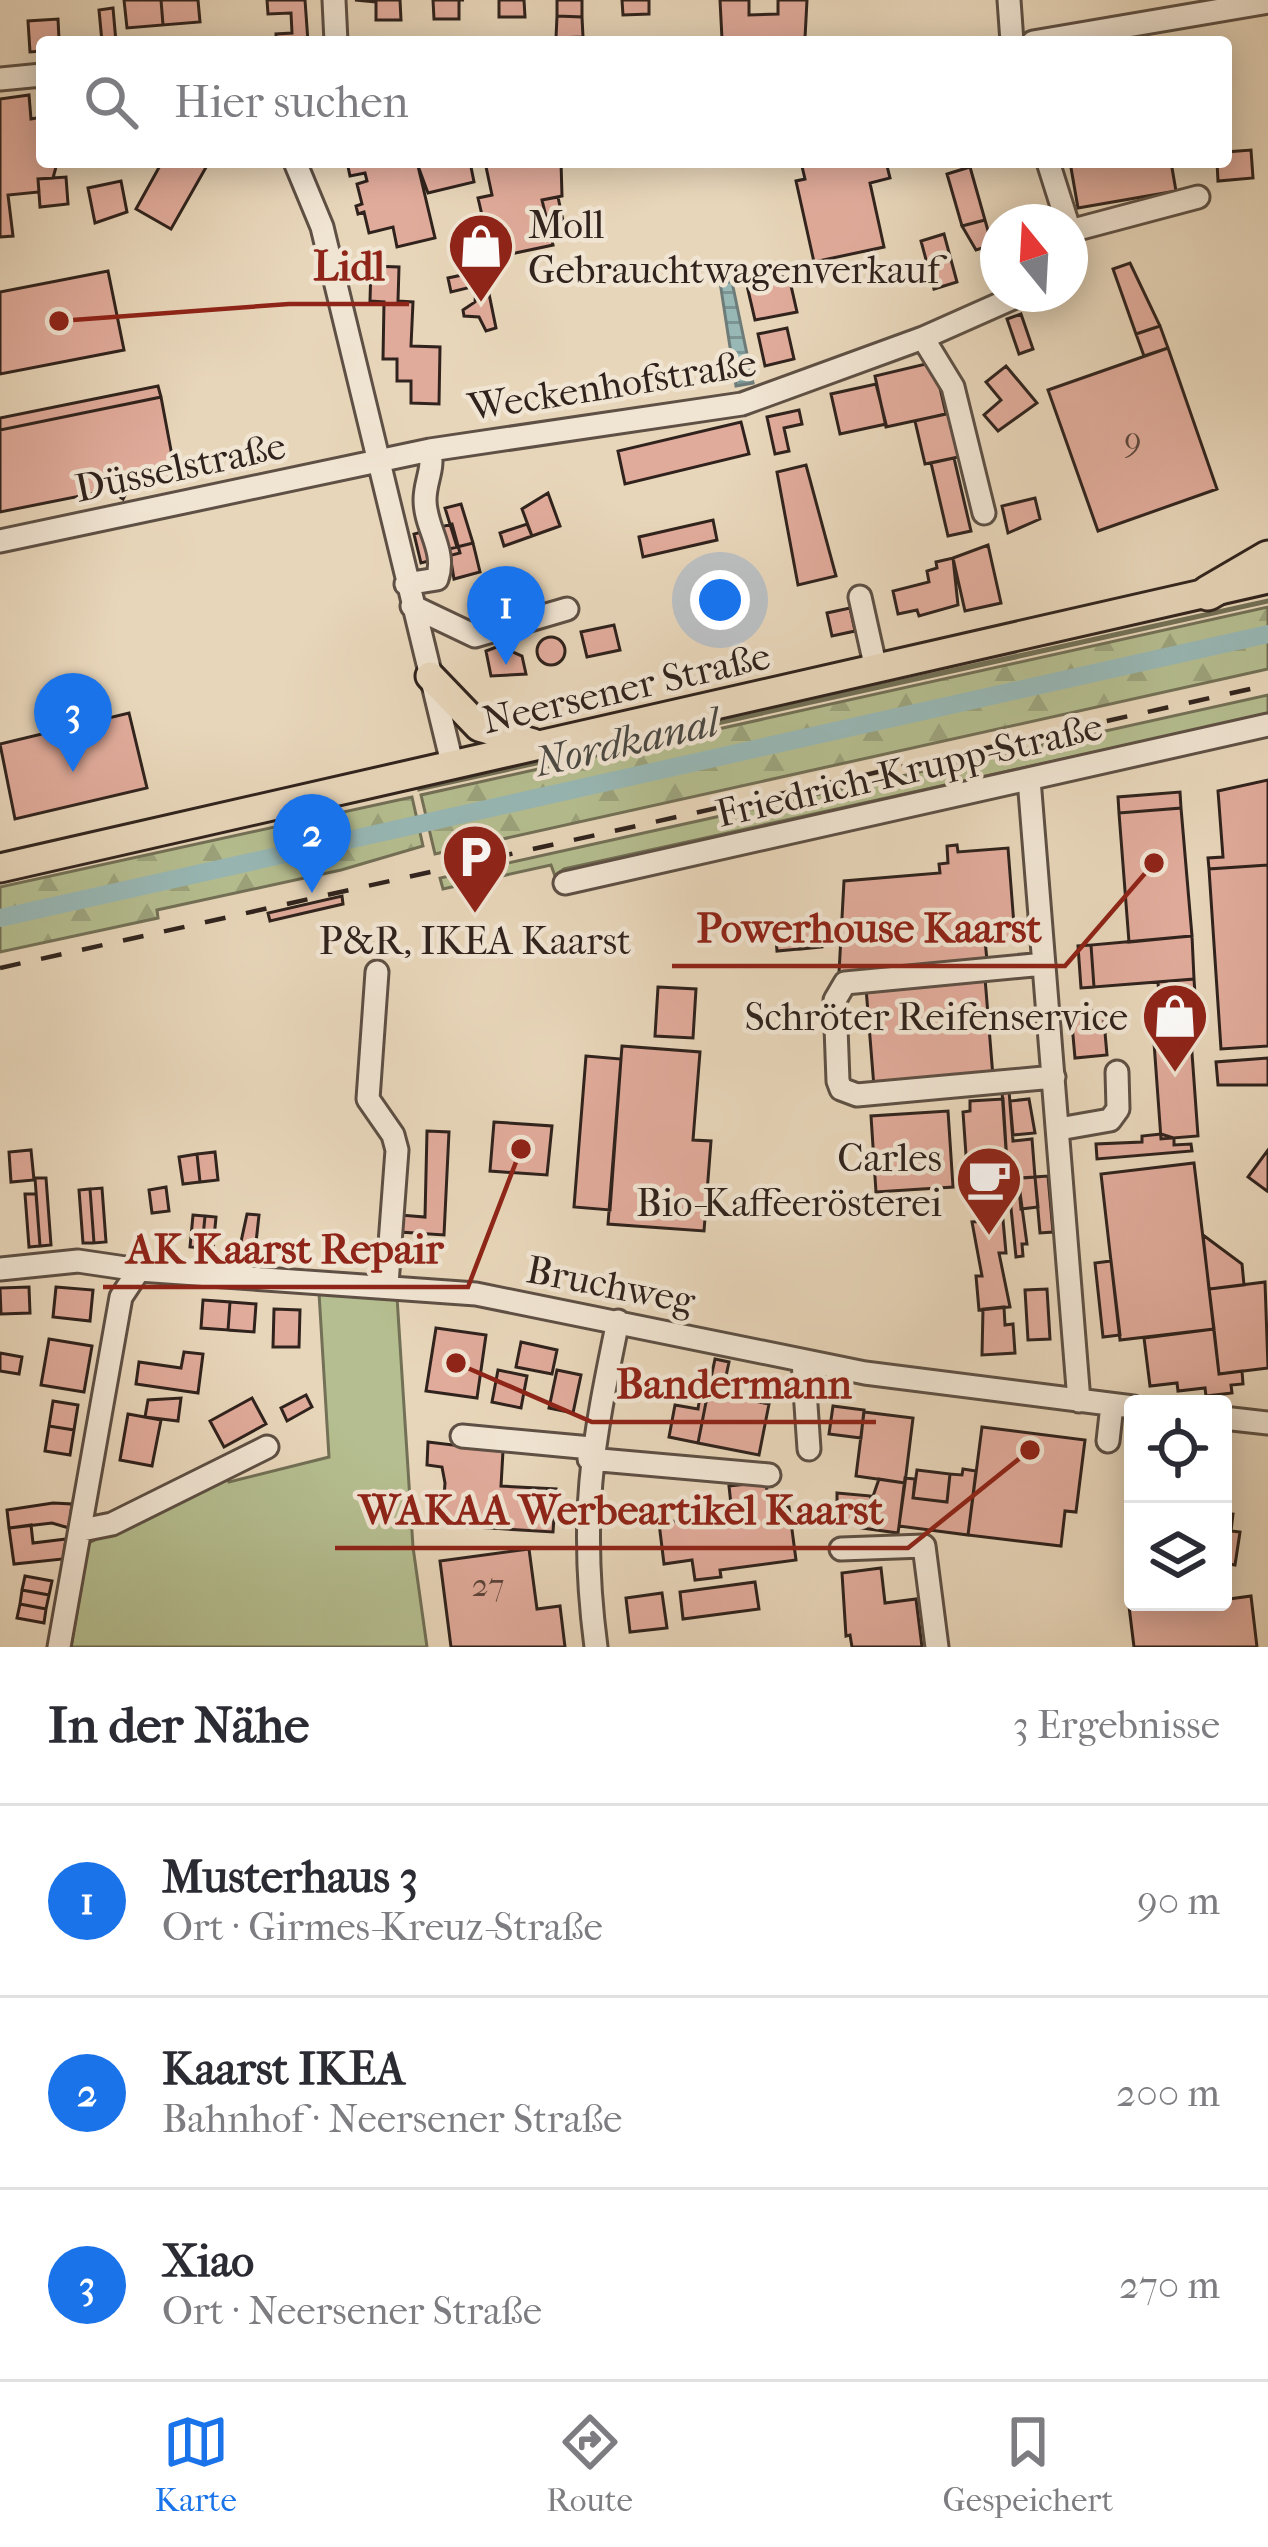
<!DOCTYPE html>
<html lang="de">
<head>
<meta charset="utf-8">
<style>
  :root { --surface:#fff; --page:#f7f7f7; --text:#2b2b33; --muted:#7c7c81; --line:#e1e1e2; --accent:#1a73e8 }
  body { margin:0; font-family:"IM FELL French Canon",serif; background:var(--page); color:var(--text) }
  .controls { position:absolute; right:36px; bottom:36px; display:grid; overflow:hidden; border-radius:12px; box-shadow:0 6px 30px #0003 }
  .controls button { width:108px; height:108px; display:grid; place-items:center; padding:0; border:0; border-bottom:3px solid var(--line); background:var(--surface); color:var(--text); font:60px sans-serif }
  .compass { position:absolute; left:980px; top:204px; width:108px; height:108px; border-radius:50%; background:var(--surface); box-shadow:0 6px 30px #0003; rotate:342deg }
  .you { position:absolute; left:720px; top:600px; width:42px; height:42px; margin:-30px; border:9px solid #fff; border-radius:50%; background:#1a73e8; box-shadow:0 0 0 18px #1a73e833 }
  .badge { display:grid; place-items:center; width:78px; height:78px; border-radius:50%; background:var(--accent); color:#fff; font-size:39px; font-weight:700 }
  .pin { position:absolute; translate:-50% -99px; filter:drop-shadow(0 3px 6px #0008) }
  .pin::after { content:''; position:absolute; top:63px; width:42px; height:36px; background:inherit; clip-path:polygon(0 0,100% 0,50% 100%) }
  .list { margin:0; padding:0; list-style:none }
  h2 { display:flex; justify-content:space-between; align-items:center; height:156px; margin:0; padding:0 48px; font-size:51px }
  h2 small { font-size:39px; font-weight:400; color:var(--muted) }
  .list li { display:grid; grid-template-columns:78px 1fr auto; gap:36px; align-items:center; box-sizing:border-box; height:192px; padding:0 48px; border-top:3px solid var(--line) }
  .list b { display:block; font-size:45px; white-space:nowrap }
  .list p { margin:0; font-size:39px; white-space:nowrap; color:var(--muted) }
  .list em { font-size:39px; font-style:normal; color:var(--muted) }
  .icon { flex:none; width:66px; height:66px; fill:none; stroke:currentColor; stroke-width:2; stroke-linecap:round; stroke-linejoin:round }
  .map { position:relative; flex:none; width:1268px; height:1647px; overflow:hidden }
  .search { position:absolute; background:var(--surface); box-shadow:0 6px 30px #0003; left:36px; right:36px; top:36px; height:132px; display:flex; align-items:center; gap:30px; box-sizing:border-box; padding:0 42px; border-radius:12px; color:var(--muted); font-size:45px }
  .sheet { height:732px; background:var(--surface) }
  nav { display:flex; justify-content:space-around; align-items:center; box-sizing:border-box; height:168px; border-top:3px solid var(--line); background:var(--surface); font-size:33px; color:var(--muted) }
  nav a { display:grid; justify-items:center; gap:6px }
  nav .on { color:var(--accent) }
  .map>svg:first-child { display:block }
  .green { fill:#b5be90; stroke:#727056; stroke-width:3 }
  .forest { fill:url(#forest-firs); stroke:#727056; stroke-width:3 }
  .water { fill:url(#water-rules); stroke:#6e7c79; stroke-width:3 }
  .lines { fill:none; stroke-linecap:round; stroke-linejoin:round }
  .canal { stroke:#98b8b6; stroke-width:18 }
  .building { fill:#e1ab9b; stroke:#30231d; stroke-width:3 }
  .minor-casing { stroke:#5e5044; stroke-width:27 }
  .major-casing { stroke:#30231d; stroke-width:33 }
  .highway-casing { stroke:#30231d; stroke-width:39 }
  .minor { stroke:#f0e4d2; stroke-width:21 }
  .major { stroke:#e8d6ba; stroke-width:27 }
  .highway { stroke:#e8d6ba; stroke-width:33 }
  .rail { stroke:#30231d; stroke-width:4.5; stroke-dasharray:21 21; stroke-linecap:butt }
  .labels { text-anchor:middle; stroke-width:9; stroke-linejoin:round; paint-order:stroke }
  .number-label { font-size:33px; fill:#5c453c }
  .poi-label { font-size:39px; fill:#30231d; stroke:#f0e4d2; text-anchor:end }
  .street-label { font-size:39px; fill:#30231d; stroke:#f0e4d2 }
  .water-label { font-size:42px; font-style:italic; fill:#4a4843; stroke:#f0e4d2 }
  .leader { fill:none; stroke:#8f2418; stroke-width:4.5 }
  .callout-dot { fill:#8f2418; stroke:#f0e4d2; stroke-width:4.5 }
  .callout-label { font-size:42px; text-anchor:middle; font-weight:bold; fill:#8f2418; stroke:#f0e4d2; stroke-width:9; stroke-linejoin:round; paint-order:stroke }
</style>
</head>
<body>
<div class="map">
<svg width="1268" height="1647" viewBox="0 0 1268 1647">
  <defs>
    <pattern id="forest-firs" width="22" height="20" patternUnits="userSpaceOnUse" patternTransform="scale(3)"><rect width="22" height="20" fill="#b5be90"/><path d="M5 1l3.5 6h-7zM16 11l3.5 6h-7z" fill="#9ca37c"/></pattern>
    <pattern id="water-rules" width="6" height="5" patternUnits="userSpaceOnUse" patternTransform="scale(3)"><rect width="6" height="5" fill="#98b8b6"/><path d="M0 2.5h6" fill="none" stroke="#7c9593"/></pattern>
  </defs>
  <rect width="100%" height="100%" fill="#e8d6ba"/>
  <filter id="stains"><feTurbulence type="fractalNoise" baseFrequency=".00167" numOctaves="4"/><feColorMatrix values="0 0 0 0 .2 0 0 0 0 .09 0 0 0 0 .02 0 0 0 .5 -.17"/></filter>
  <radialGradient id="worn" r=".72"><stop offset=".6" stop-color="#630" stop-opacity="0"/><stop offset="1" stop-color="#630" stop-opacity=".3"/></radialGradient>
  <!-- green -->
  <path class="green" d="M1268,600V602L419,790V787Z
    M1268,695V714L564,869L555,876L551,865L443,889L440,878Z
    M319,1293L397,1297L413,1547L427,1647H71L89,1543L225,1472L229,1482L329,1457Z"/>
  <!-- forest -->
  <path class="forest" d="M1268,607V669L435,854L421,795Z
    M412,797L423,846L341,870L157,910L158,918L0,952V887Z"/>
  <!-- water -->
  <path class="water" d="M720,282H732L753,383L736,386Z"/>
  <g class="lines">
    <!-- canal -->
    <path class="canal" d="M0,918L1268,634"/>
  </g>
  <!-- building -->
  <path class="building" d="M124,0H161L163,25L127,28Z
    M161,0H198L200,22L163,25Z
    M267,0H305L308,42H276V34L292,33L291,13L268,14Z
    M355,0H400L401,20H376V2Z
    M433,0H464H459V19H434Z
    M499,0H524L525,17H499Z
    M557,0H582V17L557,16Z
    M622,0H649V14L623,15Z
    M720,0H749V15L778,14V0H807L805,38L722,39Z
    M113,8L116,42H102L99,10Z
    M557,16L582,17L583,37L556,38Z
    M58,19L59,39L42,42V51L30,52L28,21Z
    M29,95L31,119L42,117V162H55L56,167L53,178L38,179L39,192L8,195L13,236L0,237V99Z
    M1251,150L1253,178L1218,181L1217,162H1226V152Z
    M162,162H209L171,229L136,209Z
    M347,162H470L474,182L428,193L418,166L435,238L397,247L393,227L369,233L364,212L358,214L356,206L362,204L357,184L367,181L365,173L350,176Z
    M485,162H561L562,196L542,200L553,245L492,258L478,198L492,195Z
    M801,162H886L890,178L870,183L884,247L814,262L796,181L805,179Z
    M1070,162H1171L1176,191L1078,208Z
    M970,167L985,220L962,226L947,174Z
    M66,177L68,204L40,207L38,179Z
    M121,181L127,212L95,223L88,188Z
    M558,197L565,230L550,233L542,200Z
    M985,220L992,245L976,250L962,226Z
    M944,234L957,282L934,289L921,241Z
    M1130,263L1160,326L1136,334L1113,269Z
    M371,266L399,267L398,301L413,302L411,346L440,347L439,404L411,403V381H397V359H383L384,302L370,301Z
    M108,271L124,350L0,374V292Z
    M481,271L484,284L451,292L448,278Z
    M745,277H789L797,312L755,320Z
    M487,284L496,328L486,331L479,317L464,316L463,310L475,302L476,287Z
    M1021,314L1033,349L1019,354L1007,319Z
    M1160,326L1168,348L1144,356L1136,334Z
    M787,328L794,359L765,366L758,334Z
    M1168,348L1217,489L1098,531L1048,390Z
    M934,362L946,414L886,427L875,376Z
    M1006,366L1037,403L998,431L984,415L1001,400L986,382Z
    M876,384L886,424L840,434L831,394Z
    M158,386L161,397L0,430V418Z
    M161,397L176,477L130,486L123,499L110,490L0,512V430Z
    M799,410L802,424L784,428L789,451L775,454L767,417Z
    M953,412L963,456L925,464L915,421Z
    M741,422L749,454L625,484L618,451Z
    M954,458L971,531L948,536L931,463Z
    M806,465L836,576L798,585L777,472Z
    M548,493L560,526L532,536L522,509Z
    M1035,498L1040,519L1008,533L1002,506Z
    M461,504L473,543L457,547L445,508Z
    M713,520L717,540L643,557L639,537Z
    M452,524L460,553L421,563L414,534Z
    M527,524L532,536L504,546L500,533Z
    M473,543L480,572L454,579L449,549Z
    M988,545L1001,603L965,611L953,558Z
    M953,558L958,605L919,616L917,610L898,614L893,591L929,582L927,571L937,568L936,562Z
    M850,608L855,631L832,636L827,613Z
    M614,625L620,650L587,657L581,632Z
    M537 651a14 14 0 1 1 28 0a14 14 0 1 1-28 0Z
    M499,646L522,656L526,674L491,676L486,651Z
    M129,713L147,788L15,819L0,744Z
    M1268,780V865L1209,869L1208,858L1223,857L1218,791Z
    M1180,792L1181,808L1119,813L1118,797Z
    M1181,808L1192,936L1129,942L1119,813Z
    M957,845L958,852L1008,848L1015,938L985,940L987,961L839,973L844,881L940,873L939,864L948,863L947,846Z
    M1268,865V1046L1221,1049L1209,869Z
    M342,896L343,904L270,921L268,913Z
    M820,922L822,947L800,949L798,924Z
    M798,924L800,949L777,951L775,926Z
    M1192,936L1194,979L1094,987L1091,945Z
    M1091,945L1094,987L1081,988L1078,946Z
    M985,978L993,1077L874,1087L866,988Z
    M1194,979L1195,994L1159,996L1158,982Z
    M658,987L696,989L693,1038L655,1036Z
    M1103,1010L1107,1055L1075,1058L1071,1013Z
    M1189,1012L1198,1136L1161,1139L1152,1015Z
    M622,1046L700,1052L693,1140L711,1141L704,1231L608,1224Z
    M586,1056L621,1059L610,1210L574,1207Z
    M1268,1058V1085H1218L1216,1062Z
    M1002,1091H1009L1013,1141L1032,1139L1035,1177L1008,1179Z
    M1003,1099L1008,1179L976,1180L978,1154L966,1155L963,1112L970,1111V1101Z
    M1029,1099L1035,1133L1013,1135L1010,1101Z
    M948,1111L953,1187L876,1192L871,1116Z
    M494,1122L552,1126L547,1175L490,1171Z
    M427,1131L449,1132L444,1235L400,1232L401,1215L425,1217Z
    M1161,1134L1174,1138V1145L1191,1144L1192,1151L1097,1159L1096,1144L1142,1142V1136Z
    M31,1150L34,1180L11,1182L9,1152Z
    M1268,1150V1189L1267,1191L1248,1177Z
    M215,1152L218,1180L200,1182L197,1154Z
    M197,1154L200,1182L183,1184L179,1157Z
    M1194,1163L1214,1329L1120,1340L1101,1174Z
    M1048,1176L1053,1232L1040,1233L1035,1177Z
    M1035,1177L1038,1207L1021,1209L1018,1178Z
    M35,1178H46L51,1245L40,1246Z
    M1018,1178L1027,1244H1022L1023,1256L1016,1257L1008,1179Z
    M166,1187L169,1211L152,1213L149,1190Z
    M102,1188L106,1242L94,1243L90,1189Z
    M90,1189L94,1243H83L79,1190Z
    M25,1194H36L40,1246L29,1247Z
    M247,1214L259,1215L255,1252L239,1251Z
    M193,1215L205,1216L202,1248L190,1247Z
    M205,1216L216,1217L213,1249L202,1248Z
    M1003,1220L1006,1253H999L1010,1307L979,1310L976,1276H982L972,1222Z
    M1203,1235L1242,1264L1244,1285L1209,1289Z
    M1111,1261L1120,1335L1103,1337L1095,1263Z
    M1265,1282L1268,1368L1219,1374L1209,1289Z
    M29,1287L30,1313L1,1314L0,1288Z
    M56,1287L93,1290L90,1321L53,1317Z
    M1047,1289L1050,1339L1028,1340L1025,1290Z
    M203,1300L230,1302L228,1330L201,1328Z
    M230,1302L256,1304L254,1332L228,1330Z
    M1004,1307L1005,1325L1013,1324L1015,1353L982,1355L983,1309Z
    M274,1309L300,1310L299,1347H273Z
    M436,1328L486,1335L477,1398L426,1391Z
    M1214,1329L1219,1374L1242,1371L1243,1384L1231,1385L1232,1393L1206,1396L1205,1388L1178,1391L1177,1383L1150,1386L1144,1338Z
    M49,1339L92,1346L84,1392L41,1385Z
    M521,1342L557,1350L552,1374L516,1367Z
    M184,1352L203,1354L198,1393L136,1384L139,1362L181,1368Z
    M0,1353L22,1357L19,1374L0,1371Z
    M715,1359L729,1362L722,1395L708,1392Z
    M498,1370L527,1376L521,1408L492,1402Z
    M557,1370L581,1375L573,1413L549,1408Z
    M708,1392L769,1404L759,1455L698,1443Z
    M306,1395L312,1407L287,1421L281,1408Z
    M700,1396L707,1397L698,1443L669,1437L675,1405L698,1409Z
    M181,1398L178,1421L145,1417L148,1400Z
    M252,1398L266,1424L224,1447L210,1421Z
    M53,1401L78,1405L74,1430L49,1426Z
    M833,1406L864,1410L861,1438L829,1434Z
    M864,1412L913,1418L905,1483L856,1476Z
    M128,1414L161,1420L152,1466L120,1460Z
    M49,1426L74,1430L70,1455L45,1451Z
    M982,1427L1085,1440L1076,1512L1065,1511L1061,1546L968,1535Z
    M428,1442L503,1451L501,1486L556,1489L553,1532L442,1525L445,1483L442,1467L427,1465Z
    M963,1469L976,1471L968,1535L899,1526L905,1478L915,1479L913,1498L947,1502L950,1474L962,1475Z
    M917,1470L950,1474L947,1502L913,1498Z
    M879,1479L905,1483L898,1533L862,1528Z
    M766,1482L769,1509L789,1507L796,1560L720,1570L721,1577L695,1580L692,1560L664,1564L659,1523L732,1514L729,1486Z
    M837,1493L871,1496L867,1523L837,1519Z
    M53,1503L72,1504L69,1528L52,1523L9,1528L7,1510Z
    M1223,1513L1233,1514L1231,1531L1240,1532L1235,1565L1223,1563Z
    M31,1525L33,1543L66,1539L63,1559L14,1564L9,1528Z
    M529,1549L537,1609L560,1606L565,1647H451L440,1561Z
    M881,1568L885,1603L916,1599L922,1647H852L850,1635L846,1636L842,1573Z
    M25,1576L52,1581L49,1595L22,1590Z
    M1133,1581V1602H1223L1227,1584L1229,1599L1251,1596L1257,1647H1134L1126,1582Z
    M755,1582L759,1609L683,1619L680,1592Z
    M22,1590L49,1595L46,1609L20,1604Z
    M662,1593L667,1628L630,1632L626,1598Z
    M20,1604L46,1609L44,1623L17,1618Z"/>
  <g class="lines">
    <!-- minor casing -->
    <g class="minor-casing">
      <path id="minor" d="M334,0L336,42
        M1009,0L1012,42
        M1033,42L1268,2
        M0,79L42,75
        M295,162L322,227L453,767
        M1048,162L1067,222
        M1070,231L1198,197
        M923,338L953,387L984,513
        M0,541L430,450L742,404L923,338L1022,294
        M406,584L437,579C447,551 425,528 425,500C425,481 434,470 430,450
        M860,597L876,669
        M412,606L475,636L567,609
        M1029,779L1079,1401
        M565,883L1268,725
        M1044,964L845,983L835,1000L838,1081L841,1089L857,1095L1054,1077
        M377,972L368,1099L393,1135L397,1150L387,1284
        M1059,1129L1110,1120L1118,1109L1117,1072
        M0,1269L78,1261L139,1270L476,1294L865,1373L1133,1407
        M803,1361L809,1449
        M1223,1418L1268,1423
        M462,1436L591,1448
        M1108,1441L1112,1405
        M589,1459L769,1475
        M82,1530L112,1524L267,1447
        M841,1549L924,1546L937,1647
        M59,1647L121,1297L139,1270
        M596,1647C579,1518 592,1446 618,1321"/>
    </g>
    <!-- major casing -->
    <g class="major-casing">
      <path id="major" d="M430,676L479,727L533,743
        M0,868L1268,579"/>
    </g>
    <!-- highway casing -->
    <g class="highway-casing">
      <path id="highway" d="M1208,593L1268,558"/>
    </g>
    <!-- minor -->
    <use href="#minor" class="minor"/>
    <!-- major -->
    <use href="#major" class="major"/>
    <!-- highway -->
    <use href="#highway" class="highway"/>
    <!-- rail -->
    <path class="rail" d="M0,968L1268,685"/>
  </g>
  <!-- icons -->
  <defs>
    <g id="shop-pin" transform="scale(3.45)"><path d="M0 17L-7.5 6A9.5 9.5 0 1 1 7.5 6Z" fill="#8f2418" stroke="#f0e4d2"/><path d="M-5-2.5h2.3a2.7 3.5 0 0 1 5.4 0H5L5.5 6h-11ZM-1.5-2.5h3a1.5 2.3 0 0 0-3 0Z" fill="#fff"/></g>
    <g id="parking-pin" transform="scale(3.45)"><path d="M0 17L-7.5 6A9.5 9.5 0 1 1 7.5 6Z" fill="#8f2418" stroke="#f0e4d2"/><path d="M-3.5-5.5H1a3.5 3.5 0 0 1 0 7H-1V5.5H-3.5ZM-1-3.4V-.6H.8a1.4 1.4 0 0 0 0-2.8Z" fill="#fff"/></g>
    <g id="cafe-pin" transform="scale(3.45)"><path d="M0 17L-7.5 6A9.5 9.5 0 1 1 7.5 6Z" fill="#8f2418" stroke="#f0e4d2"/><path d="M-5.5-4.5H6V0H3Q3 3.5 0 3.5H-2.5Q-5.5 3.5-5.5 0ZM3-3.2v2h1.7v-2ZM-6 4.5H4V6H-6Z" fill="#fff"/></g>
  </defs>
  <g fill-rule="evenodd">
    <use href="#shop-pin" x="481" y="246"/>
    <use href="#parking-pin" x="475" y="857"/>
    <use href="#shop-pin" x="1175" y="1016"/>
    <use href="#cafe-pin" x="989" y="1179"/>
  </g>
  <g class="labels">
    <!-- number labels -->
    <g class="number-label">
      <text x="1133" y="451">9</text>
      <text x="488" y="1596">27</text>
    </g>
    <!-- poi labels -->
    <g class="poi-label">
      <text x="528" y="238" text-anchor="start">Moll<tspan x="528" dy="45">Gebrauchtwagenverkauf</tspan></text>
      <text x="475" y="954" text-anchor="middle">P&amp;R, IKEA Kaarst</text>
      <text x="1128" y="1030">Schröter Reifenservice</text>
      <text x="942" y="1171">Carles<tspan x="942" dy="45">Bio-Kaffeerösterei</tspan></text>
    </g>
    <!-- street labels -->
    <g class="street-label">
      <text transform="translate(612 384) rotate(-9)" y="14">Weckenhofstraße</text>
      <text transform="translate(180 466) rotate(-12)" y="14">Düsselstraße</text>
      <text transform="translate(626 687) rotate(-13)" y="14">Neersener Straße</text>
      <text transform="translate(909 769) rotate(-13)" y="14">Friedrich-Krupp-Straße</text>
      <text transform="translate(611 1284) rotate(11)" y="14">Bruchweg</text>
    </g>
    <!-- water labels -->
    <g class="water-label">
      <text transform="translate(626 741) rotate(-13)" y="15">Nordkanal</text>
    </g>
  </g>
  <!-- callouts -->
  <path class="leader" d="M59 321L289 304H409M1154 863L1065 966H672M521 1149L468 1287H103M456 1363L592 1422H876M1030 1450L908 1548H335"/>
  <g class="callout-dot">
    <circle cx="59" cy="321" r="12"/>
    <circle cx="1154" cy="863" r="12"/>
    <circle cx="521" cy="1149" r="12"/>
    <circle cx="456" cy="1363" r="12"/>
    <circle cx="1030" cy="1450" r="12"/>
  </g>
  <g class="callout-label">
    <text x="349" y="280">Lidl</text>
    <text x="869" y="942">Powerhouse Kaarst</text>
    <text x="285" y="1263">AK Kaarst Repair</text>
    <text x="734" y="1398">Bandermann</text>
    <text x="621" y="1524">WAKAA Werbeartikel Kaarst</text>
  </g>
  <rect width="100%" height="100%" filter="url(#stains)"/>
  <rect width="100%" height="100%" fill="url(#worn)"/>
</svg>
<div class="controls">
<button><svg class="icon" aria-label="locate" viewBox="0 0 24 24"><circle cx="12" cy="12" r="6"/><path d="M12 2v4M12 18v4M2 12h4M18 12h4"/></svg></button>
<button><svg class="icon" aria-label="layers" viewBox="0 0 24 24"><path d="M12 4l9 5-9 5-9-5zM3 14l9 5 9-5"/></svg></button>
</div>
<svg class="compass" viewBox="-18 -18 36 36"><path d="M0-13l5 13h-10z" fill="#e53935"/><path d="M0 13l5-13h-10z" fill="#7c7c81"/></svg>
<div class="you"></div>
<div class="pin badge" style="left:506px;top:665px">1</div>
<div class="pin badge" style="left:312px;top:893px">2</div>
<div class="pin badge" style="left:73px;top:772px">3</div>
<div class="search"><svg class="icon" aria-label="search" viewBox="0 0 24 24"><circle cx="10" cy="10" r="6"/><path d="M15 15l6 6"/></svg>Hier suchen</div>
</div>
<section class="sheet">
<h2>In der Nähe<small>3 Ergebnisse</small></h2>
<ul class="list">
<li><span class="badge">1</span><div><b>Musterhaus 3</b><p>Ort · Girmes-Kreuz-Straße</p></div><em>90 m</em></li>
<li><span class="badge">2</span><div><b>Kaarst IKEA</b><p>Bahnhof · Neersener Straße</p></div><em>200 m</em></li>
<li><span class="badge">3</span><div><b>Xiao</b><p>Ort · Neersener Straße</p></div><em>270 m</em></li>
</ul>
</section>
<nav>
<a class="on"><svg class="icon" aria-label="map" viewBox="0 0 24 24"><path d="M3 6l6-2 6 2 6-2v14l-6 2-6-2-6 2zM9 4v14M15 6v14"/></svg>Karte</a>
<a><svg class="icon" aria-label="directions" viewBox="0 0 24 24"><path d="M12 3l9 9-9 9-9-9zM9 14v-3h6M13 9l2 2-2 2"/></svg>Route</a>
<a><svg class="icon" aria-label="saved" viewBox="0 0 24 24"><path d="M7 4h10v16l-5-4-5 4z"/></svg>Gespeichert</a>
</nav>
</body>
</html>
